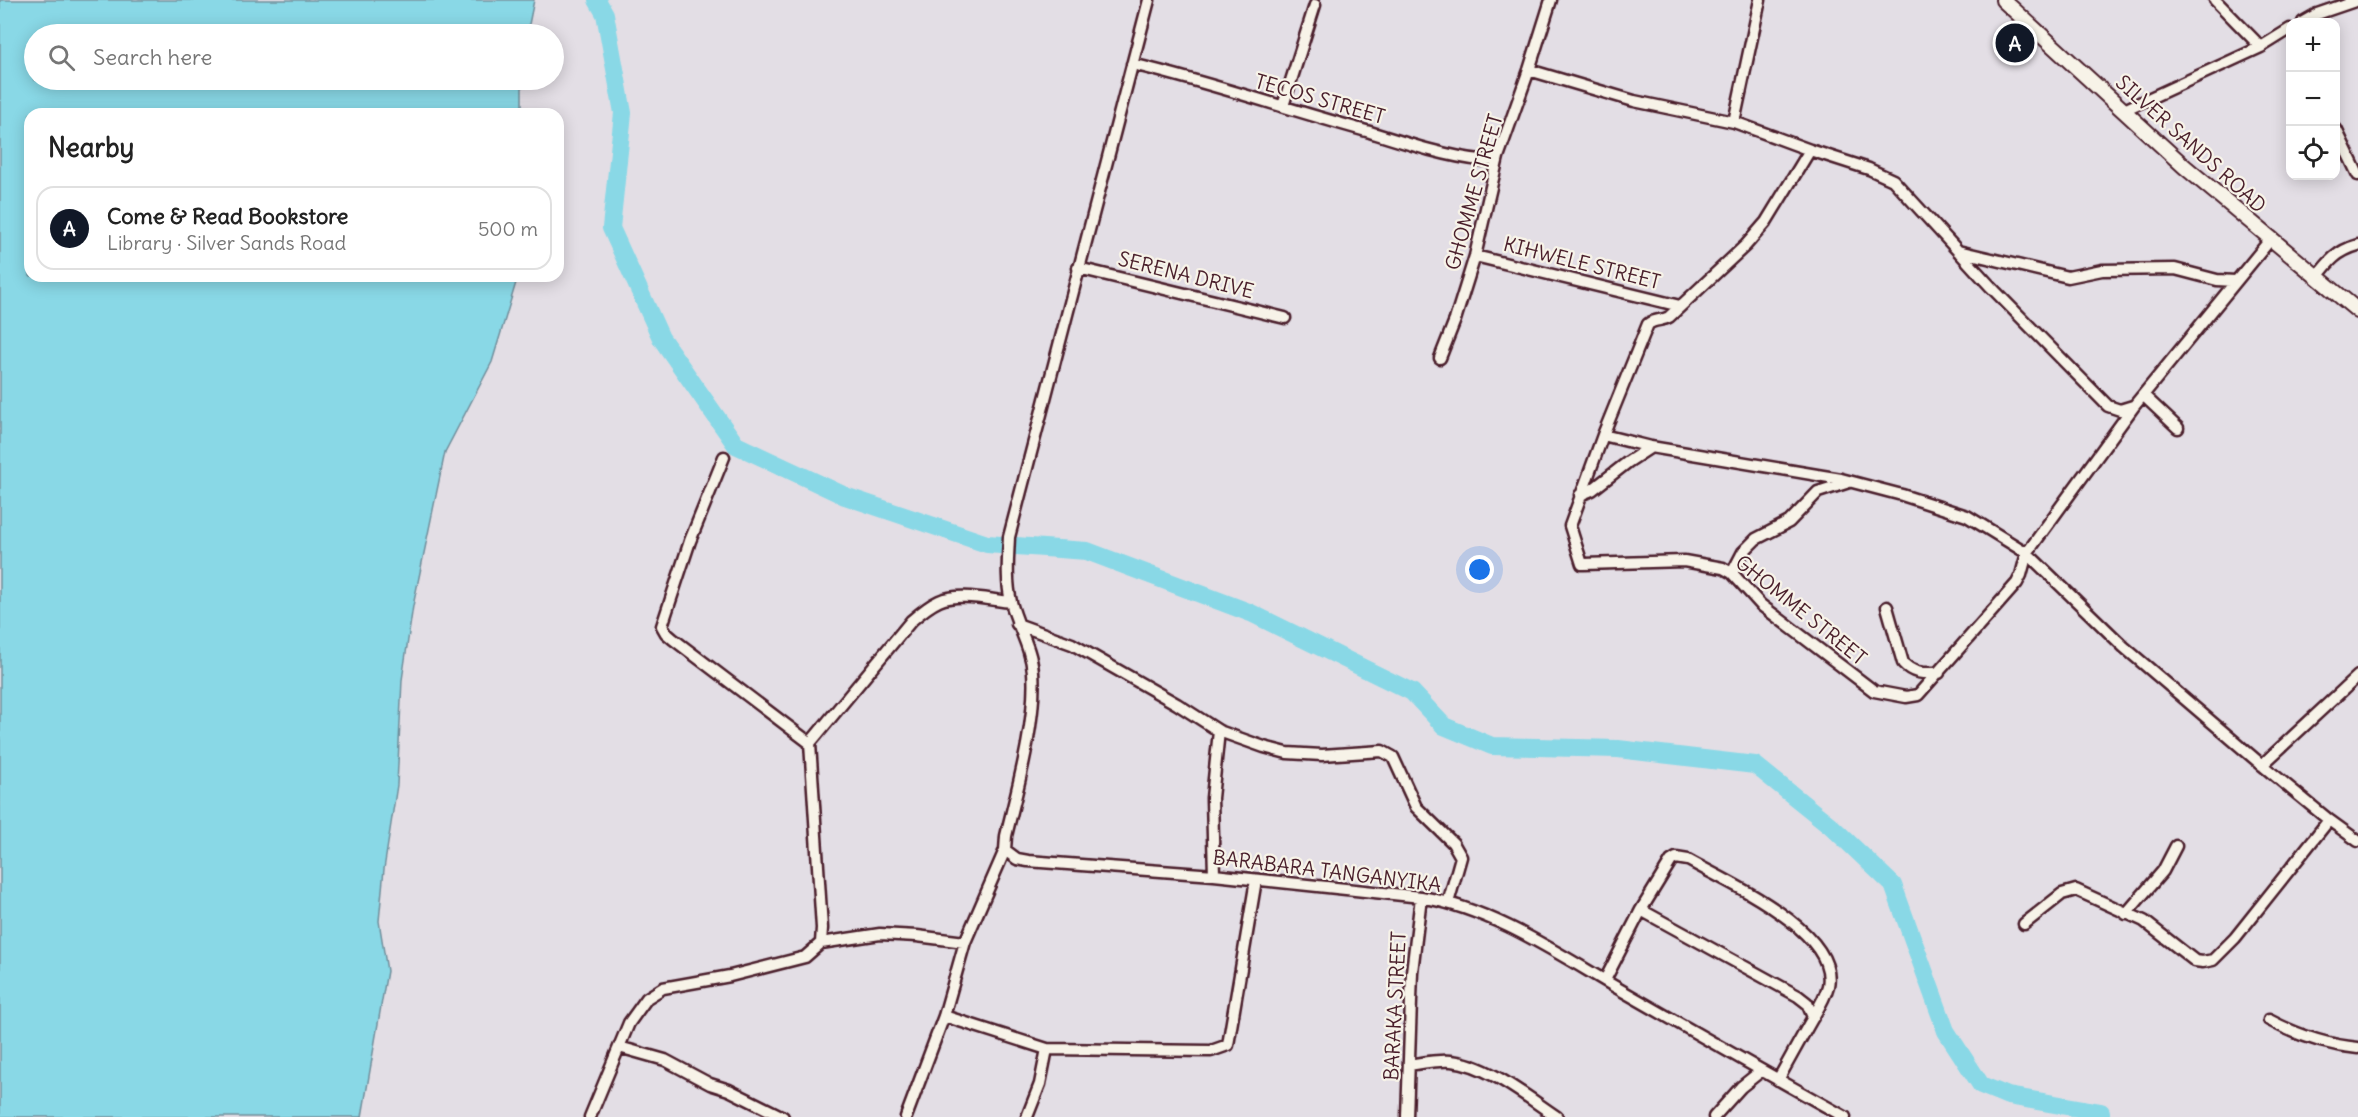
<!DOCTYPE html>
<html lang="en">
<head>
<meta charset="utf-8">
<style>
  :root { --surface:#fff; --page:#f6f6f6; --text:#222; --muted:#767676; --line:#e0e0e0; --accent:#111827 }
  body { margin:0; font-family:Delius,sans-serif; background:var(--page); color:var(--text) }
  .controls { position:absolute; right:18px; top:18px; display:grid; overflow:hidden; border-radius:12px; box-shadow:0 3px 15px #0003 }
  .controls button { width:54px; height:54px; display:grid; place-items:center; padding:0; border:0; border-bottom:2px solid var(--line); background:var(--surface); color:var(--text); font:30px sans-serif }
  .you { position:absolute; left:1480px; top:570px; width:21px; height:21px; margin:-15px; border:4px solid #fff; border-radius:50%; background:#1a73e8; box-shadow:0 0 0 9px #1a73e833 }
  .badge { display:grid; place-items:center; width:39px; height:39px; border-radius:50%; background:var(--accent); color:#fff; font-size:20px; font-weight:700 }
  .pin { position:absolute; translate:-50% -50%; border:3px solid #fff; box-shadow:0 2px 6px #0006 }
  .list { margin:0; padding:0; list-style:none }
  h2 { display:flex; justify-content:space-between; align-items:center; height:78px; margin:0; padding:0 24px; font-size:26px }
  h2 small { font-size:20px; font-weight:400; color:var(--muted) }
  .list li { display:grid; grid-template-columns:39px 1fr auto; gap:18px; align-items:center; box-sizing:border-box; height:84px; margin:0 12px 12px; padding:0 12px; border:2px solid var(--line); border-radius:18px }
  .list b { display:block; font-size:22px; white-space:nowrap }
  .list p { margin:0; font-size:20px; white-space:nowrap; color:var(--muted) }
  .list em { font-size:20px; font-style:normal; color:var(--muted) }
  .icon { flex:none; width:33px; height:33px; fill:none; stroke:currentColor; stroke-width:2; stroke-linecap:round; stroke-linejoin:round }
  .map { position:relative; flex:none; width:2358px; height:1117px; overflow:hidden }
  .search { position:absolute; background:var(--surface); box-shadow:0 3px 15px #0003; left:24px; top:24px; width:540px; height:66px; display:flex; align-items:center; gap:15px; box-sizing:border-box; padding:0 21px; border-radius:33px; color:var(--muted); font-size:22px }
  .panel { position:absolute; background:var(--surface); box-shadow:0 3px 15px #0003; left:24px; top:108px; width:540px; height:174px; border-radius:18px }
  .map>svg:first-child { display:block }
  .water { fill:#89d8e6; stroke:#708e9b; stroke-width:1.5 }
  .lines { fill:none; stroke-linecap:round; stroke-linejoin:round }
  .river { stroke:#89d8e6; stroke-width:18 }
  .street-casing { stroke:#4a1f2b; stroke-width:15 }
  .secondary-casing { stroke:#4a1f2b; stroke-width:18 }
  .street { stroke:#f7f3e8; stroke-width:10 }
  .secondary { stroke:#f7f3e8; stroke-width:14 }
  .labels { text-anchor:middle; stroke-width:4.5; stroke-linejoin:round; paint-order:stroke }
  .street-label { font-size:20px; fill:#4a1f2b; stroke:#f7f3e8 }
</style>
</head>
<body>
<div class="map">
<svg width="2358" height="1117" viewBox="0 0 2358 1117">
  <rect width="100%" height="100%" fill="#e3dee5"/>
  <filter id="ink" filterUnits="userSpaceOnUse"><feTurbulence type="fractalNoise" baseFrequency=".0167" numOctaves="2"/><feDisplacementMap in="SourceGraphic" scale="12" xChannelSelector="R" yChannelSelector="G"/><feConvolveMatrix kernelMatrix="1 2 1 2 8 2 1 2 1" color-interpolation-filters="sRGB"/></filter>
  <g filter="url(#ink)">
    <!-- water -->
    <path class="water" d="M0,0H534L527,34H34V80H522V114H30V276H518L492,362L445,452L413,606L402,680L397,785L384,869L379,921L387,971L362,1117H0Z"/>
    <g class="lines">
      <!-- river -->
      <path class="river" d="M597,0L605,14L623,113L611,228L661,338L736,445L845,496L987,544L1087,551L1251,613L1412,692L1444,726L1492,746L1618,749L1755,765L1831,826L1893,885L1946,1031L1981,1085L2008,1096L2101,1112V1117"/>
      <!-- street casing -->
      <g class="street-casing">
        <path id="street" d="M2215,0L2261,47
          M2303,22L2317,14L2358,0
          M1132,64C1212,83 1290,110 1370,132C1402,142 1448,157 1481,160C1488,161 1493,160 1498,157
          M1529,70L1634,101L1734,122L1810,150L1869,169L1893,180L1991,287L2108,406L2120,410L2133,406
          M1283,106L1315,5
          M2124,110L2261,47L2290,29
          M1734,122L1760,0
          M2336,129L2358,175
          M1958,251L2068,277L2102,270L2175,269L2217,280L2235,281
          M1475,256L1680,306
          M1078,268L1285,318
          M2316,278C2329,261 2337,251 2358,245
          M1440,358L1455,320L1475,256L1498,157L1529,70L1551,0
          M2143,395L2178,428
          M1603,435L1651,447L1841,479L1902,495L1967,516L2027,553L2124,647L2262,765L2329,820L2358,841
          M724,457L690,541L662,626L666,633L673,639L810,743
          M1580,495L1592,490L1628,462L1651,447
          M1582,564L1570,526L1603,435L1648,324C1655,319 1662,321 1669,317L1746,245L1766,222L1810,150
          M1584,564L1684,561L1723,568L1732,573L1761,605L1874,691L1906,697L1918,695L2017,583L2021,575L2027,553L2134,406L2270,240
          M1732,573L1743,552L1756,539L1789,522L1818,492L1849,482
          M1887,607L1903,663C1914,675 1925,673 1939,673
          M1017,624L1072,644L1177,704L1219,731L1264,747L1287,753L1322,755L1382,751L1393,757L1416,807L1453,843L1461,857L1448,903
          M2262,765L2358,676
          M1005,850L1017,859L1028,861L1214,875L1421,897C1493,909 1557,953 1619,989C1694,1032 1769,1075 1845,1117
          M1214,875L1212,798L1219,731
          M1641,910L1798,996L1807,1003L1813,1017
          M2126,914L2163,871L2176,846
          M2024,924L2062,894L2076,890L2144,921L2195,961L2203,962L2213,960L2235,938L2329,820
          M821,943L880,934L917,936L965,942
          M1605,980L1641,910L1671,861L1676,858L1688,860C1727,882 1839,931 1828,986C1825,998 1818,1009 1812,1019C1800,1040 1789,1060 1778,1080
          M944,1016L1047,1049L1040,1084L1027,1117
          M2269,1020C2297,1035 2326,1045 2358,1048
          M619,1047L665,1060L710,1084L729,1090L783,1117
          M1047,1049L1211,1051L1228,1045L1256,880
          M1409,1065C1422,1063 1437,1060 1451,1061C1487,1064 1527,1097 1557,1117
          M590,1117L629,1023L647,998L663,988L730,976L805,957L821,943L822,928L810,743L911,621C919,614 928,606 939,601C959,592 989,600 1011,602
          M906,1117L944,1016L965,942L1005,850L1006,836C1017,790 1037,719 1033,672C1031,647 1017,626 1011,602C1006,580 1008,559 1009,537L1149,0
          M1407,1117L1412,972L1421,897
          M1714,1117L1741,1087L1761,1071"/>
      </g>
      <!-- secondary casing -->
      <g class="secondary-casing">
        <path id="secondary" d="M2003,0L2185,167L2358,311"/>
      </g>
      <!-- street -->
      <use href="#street" class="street"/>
      <!-- secondary -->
      <use href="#secondary" class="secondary"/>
    </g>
  </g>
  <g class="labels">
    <!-- street labels -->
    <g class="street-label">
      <text transform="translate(1320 99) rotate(16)" y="7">TECOS STREET</text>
      <text transform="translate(2191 144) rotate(42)" y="7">SILVER SANDS ROAD</text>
      <text transform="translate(1474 192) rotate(-74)" y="7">GHOMME STREET</text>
      <text transform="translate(1582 263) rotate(14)" y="7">KIHWELE STREET</text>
      <text transform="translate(1186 275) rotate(14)" y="7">SERENA DRIVE</text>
      <text transform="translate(1801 610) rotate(39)" y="7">GHOMME STREET</text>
      <text transform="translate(1327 871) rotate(7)" y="7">BARABARA TANGANYIKA</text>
      <text transform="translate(1395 1006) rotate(-87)" y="7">BARAKA STREET</text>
    </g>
  </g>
</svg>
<div class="controls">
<button>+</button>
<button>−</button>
<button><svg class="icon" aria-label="locate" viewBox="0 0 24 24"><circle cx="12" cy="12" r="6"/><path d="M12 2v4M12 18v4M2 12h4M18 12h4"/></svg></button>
</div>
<div class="you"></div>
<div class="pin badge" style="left:2015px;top:43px">A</div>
<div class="search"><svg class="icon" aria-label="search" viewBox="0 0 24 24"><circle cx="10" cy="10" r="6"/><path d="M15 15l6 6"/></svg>Search here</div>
<section class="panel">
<h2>Nearby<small></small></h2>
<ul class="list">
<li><span class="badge">A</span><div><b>Come &amp; Read Bookstore</b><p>Library · Silver Sands Road</p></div><em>500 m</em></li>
</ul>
</section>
</div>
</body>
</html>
